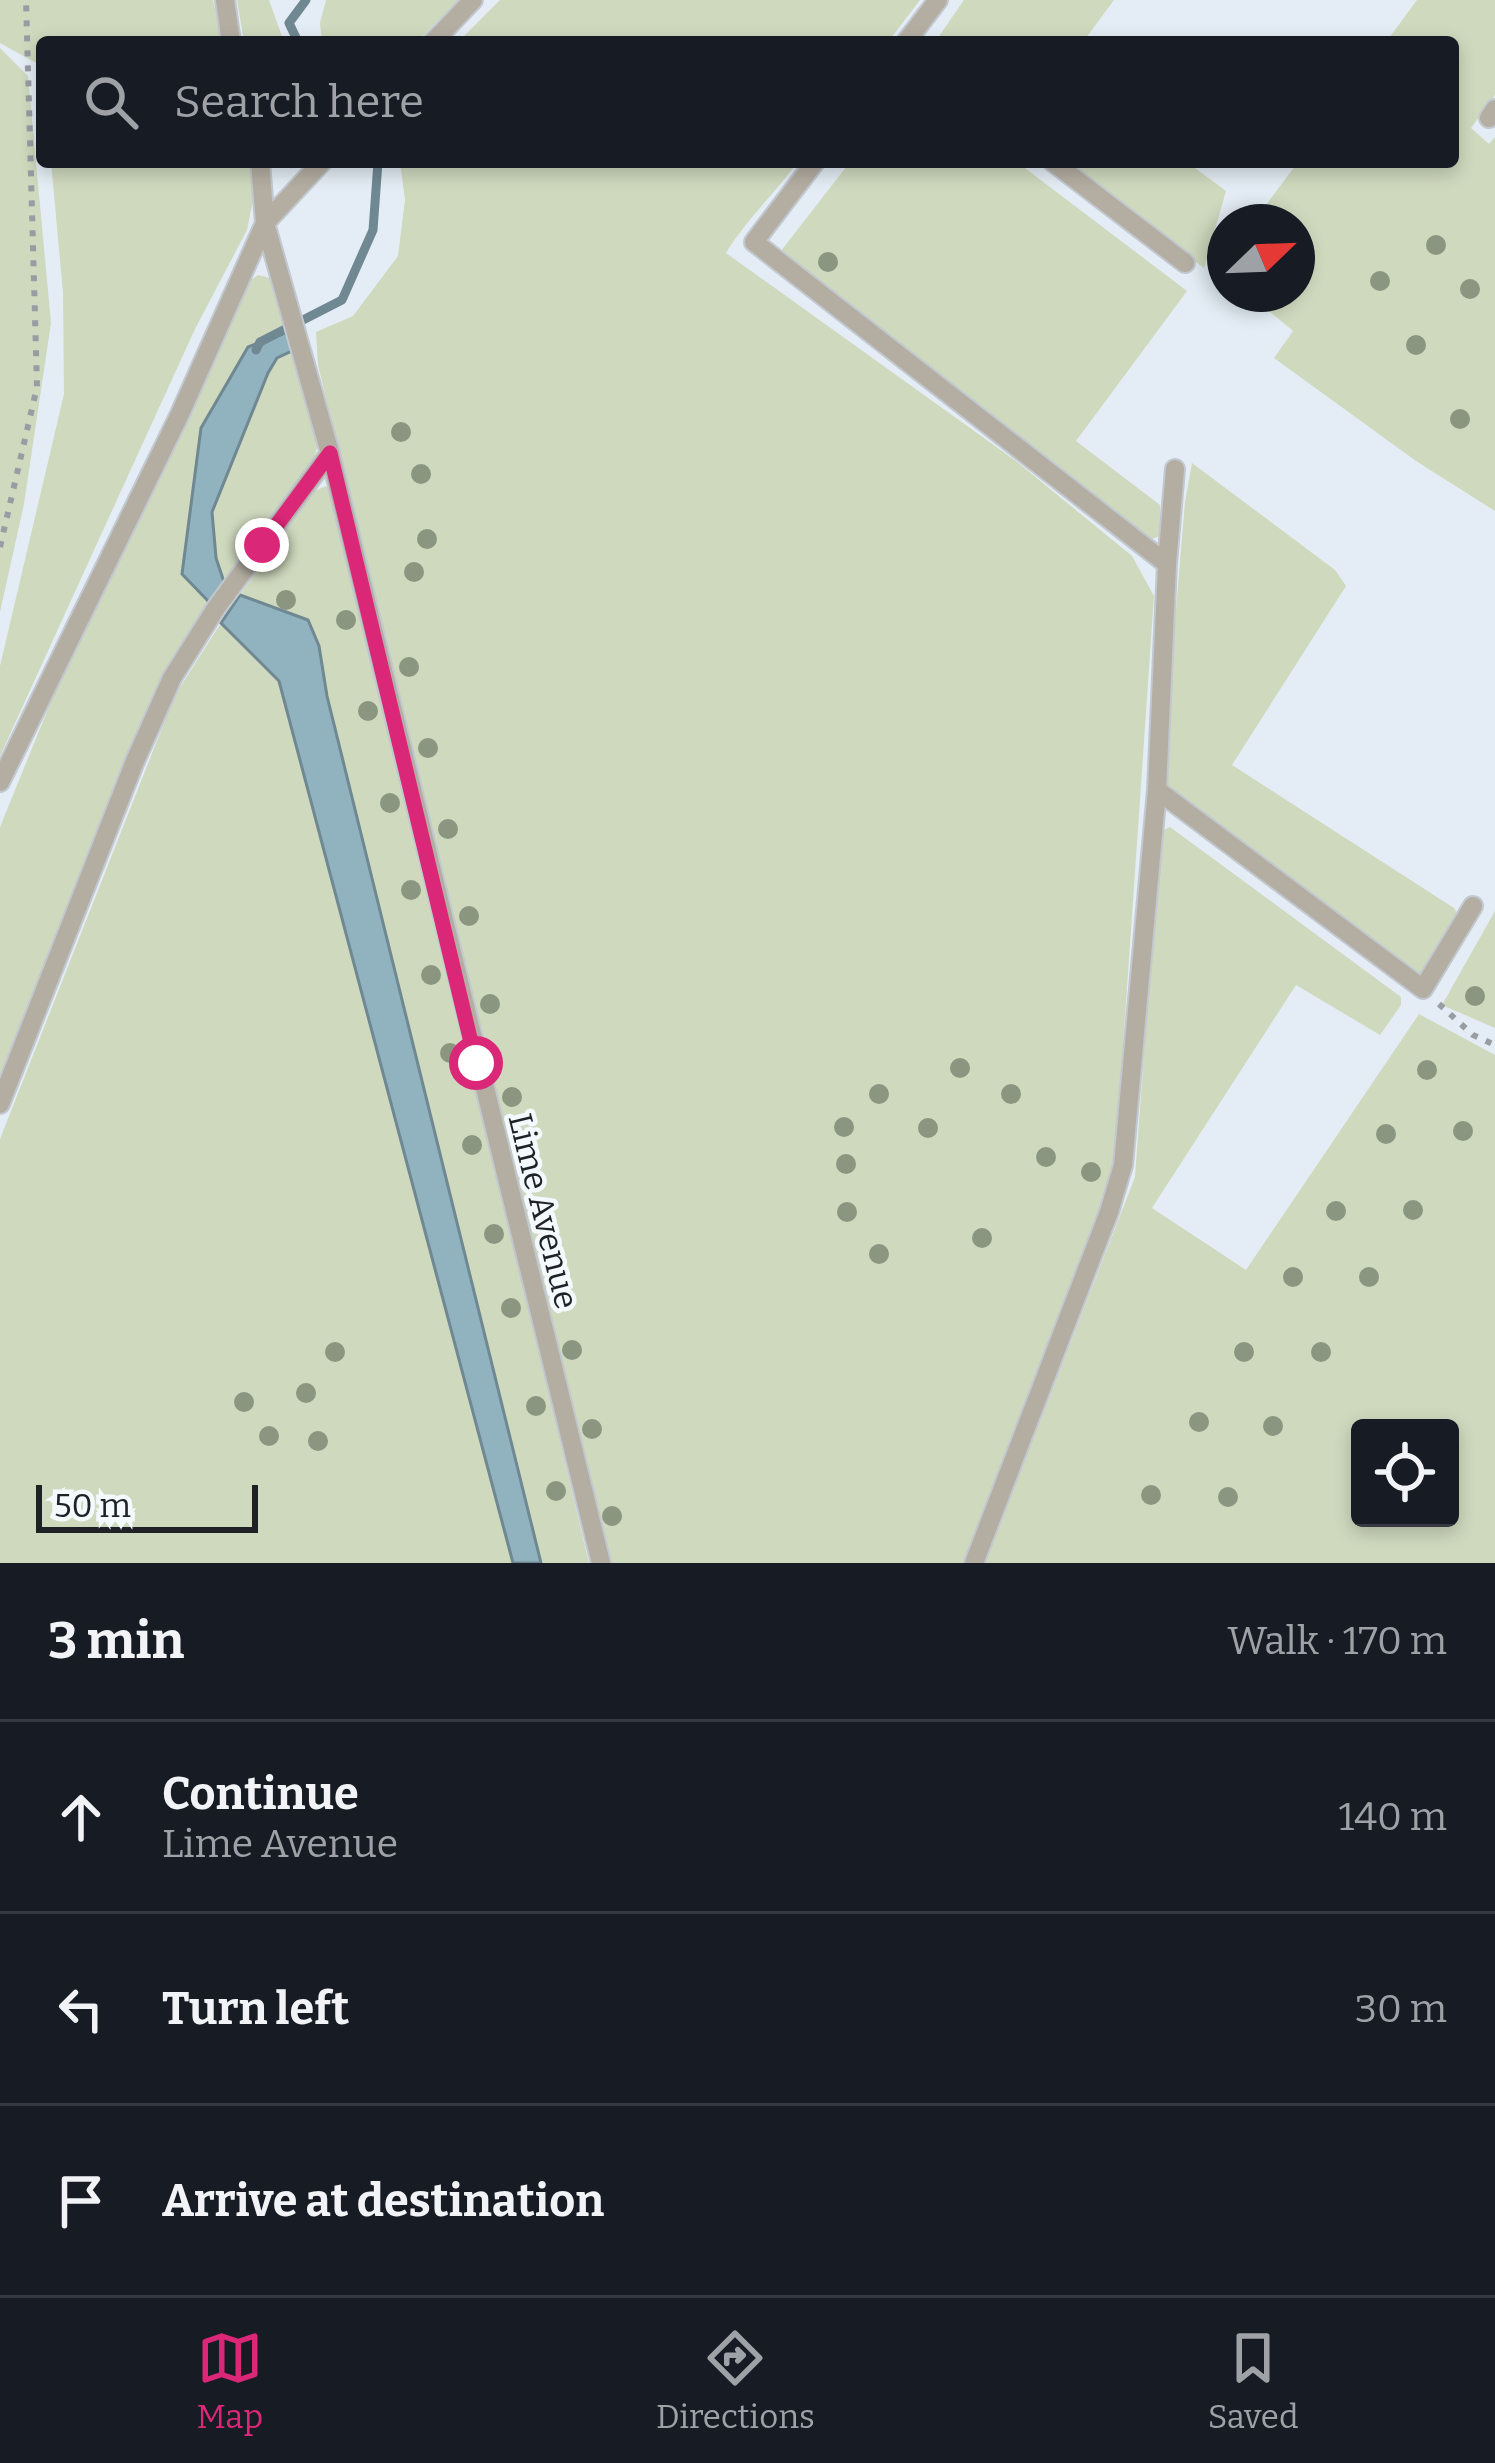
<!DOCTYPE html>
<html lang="en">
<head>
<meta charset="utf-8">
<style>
  :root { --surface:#171b24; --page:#20242c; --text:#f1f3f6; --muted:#9ea1a6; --line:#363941; --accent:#db2777 }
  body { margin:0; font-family:Bitter,serif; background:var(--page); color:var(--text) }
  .controls { position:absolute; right:36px; bottom:36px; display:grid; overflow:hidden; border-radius:12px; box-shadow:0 6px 18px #0003 }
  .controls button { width:108px; height:108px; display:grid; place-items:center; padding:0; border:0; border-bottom:3px solid var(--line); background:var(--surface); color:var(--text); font:60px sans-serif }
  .compass { position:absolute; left:1207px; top:204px; width:108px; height:108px; border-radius:50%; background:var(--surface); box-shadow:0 6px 18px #0003; rotate:67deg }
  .scale { position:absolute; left:36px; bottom:30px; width:222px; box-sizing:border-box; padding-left:12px; border:6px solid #1f2225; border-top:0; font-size:33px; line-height:42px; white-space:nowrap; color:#1f2225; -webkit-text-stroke:9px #f4f9fe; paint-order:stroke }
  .stop { position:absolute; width:36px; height:36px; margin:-27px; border:9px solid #db2777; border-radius:50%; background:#fff }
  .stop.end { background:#db2777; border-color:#fff; box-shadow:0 3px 12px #0008 }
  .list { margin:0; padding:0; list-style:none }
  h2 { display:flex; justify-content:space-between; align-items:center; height:156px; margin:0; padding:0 48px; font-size:51px }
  h2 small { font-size:39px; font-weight:400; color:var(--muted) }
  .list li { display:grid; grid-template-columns:78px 1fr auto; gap:36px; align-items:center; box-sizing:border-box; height:192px; padding:0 48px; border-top:3px solid var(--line) }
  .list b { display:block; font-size:45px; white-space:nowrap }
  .list p { margin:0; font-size:39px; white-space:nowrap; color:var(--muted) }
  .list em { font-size:39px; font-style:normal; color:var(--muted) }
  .icon { flex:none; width:66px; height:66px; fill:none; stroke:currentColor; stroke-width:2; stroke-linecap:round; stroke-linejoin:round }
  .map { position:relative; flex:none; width:1495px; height:1563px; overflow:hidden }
  .search { position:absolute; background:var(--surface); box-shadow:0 6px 18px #0003; left:36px; right:36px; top:36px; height:132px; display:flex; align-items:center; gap:30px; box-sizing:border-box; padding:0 42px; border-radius:12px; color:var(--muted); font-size:45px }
  .sheet { height:732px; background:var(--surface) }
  nav { display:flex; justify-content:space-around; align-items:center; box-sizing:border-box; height:168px; border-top:3px solid var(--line); background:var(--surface); font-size:33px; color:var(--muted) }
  nav a { display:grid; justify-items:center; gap:6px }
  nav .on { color:var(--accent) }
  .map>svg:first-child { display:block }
  .green { fill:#cfd9be; fill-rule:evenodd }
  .water { fill:#91b3c0; stroke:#6f8892; stroke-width:3 }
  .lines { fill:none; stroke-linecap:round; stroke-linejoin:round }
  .stream { stroke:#6f8892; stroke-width:9 }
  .lane-casing { stroke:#c1c8d0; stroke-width:22 }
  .path { stroke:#979da3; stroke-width:6; stroke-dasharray:6 9; stroke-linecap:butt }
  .lane { stroke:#b4aea2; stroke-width:18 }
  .tree { fill:#8a9680 }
  .route { stroke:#db2777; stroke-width:15 }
  .labels { text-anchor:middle; stroke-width:9; stroke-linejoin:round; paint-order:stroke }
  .street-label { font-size:33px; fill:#1f2225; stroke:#f4f9fe }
</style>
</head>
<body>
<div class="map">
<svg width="1495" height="1563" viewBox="0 0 1495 1563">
  <rect width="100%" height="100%" fill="#e4edf5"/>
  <!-- green -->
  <path class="green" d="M0,0H213L223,42H42V101L36,63L0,43Z
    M237,0H269L284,42H244Z
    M326,0H459L417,42H322L320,23Z
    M500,0H920L888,42H458Z
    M964,0H1114L1083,42H935Z
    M1417,0H1495V95L1471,128L1489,144L1495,137V511L1416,461L1274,358L1293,331L1249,294H1297V222H1261L1260,213L1298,162H1453V42H1386Z
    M0,48L28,76L51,323L24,504L0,612Z
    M51,162H250L255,190L247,230L195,329L0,756V666L64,394L63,293Z
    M400,162H798C774,194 747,219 726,253L1016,461L1132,556L1154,596L1113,1191L967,1563H605L318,365L316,332L353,316L398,256L405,200Z
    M850,162H1017L1187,291L1076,441L1160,505L1162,535L1152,539L1139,535L777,256Z
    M1060,162H1187L1226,191L1204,268Z
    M258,275L274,279L290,331L248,347L182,574L209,602L163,679L0,1086V827L61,677L247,283Z
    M294,350L320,438L311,469L224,582L216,558L212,512L268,373L277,358Z
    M1192,463L1335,570L1346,586L1232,765L1454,908L1460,917L1412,987L1173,802L1162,777L1185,502Z
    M326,486L338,505L589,1563H541L327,696L319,646L308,619L240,595L312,492Z
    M221,623L279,680L513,1563H0V1139L175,695Z
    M1170,827L1401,997V1005L1380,1035L1296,985L1152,1208L1246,1270L1419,1014L1495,1055V1563H985L1135,1177L1160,832ZM1360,1428H1450V1518H1360Z
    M1495,911V1028L1442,1005Z"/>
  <!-- water -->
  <path class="water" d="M290,331L294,350L277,358L268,373L212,512L216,558L224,582L209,602L182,574L201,428L248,347Z
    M240,595L308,620L319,646L327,696L541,1563H513L279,681L221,623Z"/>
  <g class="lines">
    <!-- stream -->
    <path class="stream" d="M298,42L289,23L306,0
      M256,350L260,342L342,300L373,230L378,162"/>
    <!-- lane casing -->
    <g class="lane-casing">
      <path id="lane" d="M225,0L231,42
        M433,42L473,0
        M906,42L938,0
        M1489,118L1495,109
        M260,162L265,223L330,453L601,1563
        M815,162L754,242L1167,564
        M1053,162L1185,263
        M0,782L180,414L265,223L322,162
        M1157,790L1423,989L1473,906
        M0,1104L135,761L172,678L216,608L330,453
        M974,1563L1109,1212L1123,1165L1157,790L1167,564L1175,469"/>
    </g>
    <!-- path -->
    <path class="path" d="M0,547L37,387L26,0
      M1439,1004L1473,1035L1495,1045"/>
    <!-- lane -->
    <use href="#lane" class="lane"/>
  </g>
  <!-- trees -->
  <g class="tree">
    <circle cx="1436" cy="245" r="10"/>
    <circle cx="828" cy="262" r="10"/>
    <circle cx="1380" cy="281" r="10"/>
    <circle cx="1470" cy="289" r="10"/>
    <circle cx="1416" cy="345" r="10"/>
    <circle cx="1460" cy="419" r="10"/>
    <circle cx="401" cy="432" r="10"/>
    <circle cx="421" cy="474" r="10"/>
    <circle cx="427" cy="539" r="10"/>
    <circle cx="414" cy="572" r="10"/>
    <circle cx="286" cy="600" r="10"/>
    <circle cx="346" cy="620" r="10"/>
    <circle cx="409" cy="667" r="10"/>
    <circle cx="368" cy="711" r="10"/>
    <circle cx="428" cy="748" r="10"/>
    <circle cx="390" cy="803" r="10"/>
    <circle cx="448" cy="829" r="10"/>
    <circle cx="411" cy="890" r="10"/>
    <circle cx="469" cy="916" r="10"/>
    <circle cx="431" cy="975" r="10"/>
    <circle cx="1475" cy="996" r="10"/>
    <circle cx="490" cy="1004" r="10"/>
    <circle cx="450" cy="1053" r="10"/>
    <circle cx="960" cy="1068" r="10"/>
    <circle cx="1427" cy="1070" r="10"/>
    <circle cx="879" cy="1094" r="10"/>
    <circle cx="1011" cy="1094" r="10"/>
    <circle cx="512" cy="1097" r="10"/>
    <circle cx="844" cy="1127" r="10"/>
    <circle cx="928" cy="1128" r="10"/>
    <circle cx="1463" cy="1131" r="10"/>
    <circle cx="1386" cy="1134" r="10"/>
    <circle cx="472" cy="1145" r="10"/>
    <circle cx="1046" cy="1157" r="10"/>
    <circle cx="846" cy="1164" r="10"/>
    <circle cx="1091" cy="1172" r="10"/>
    <circle cx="531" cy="1177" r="10"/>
    <circle cx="1413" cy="1210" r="10"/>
    <circle cx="1336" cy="1211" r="10"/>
    <circle cx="847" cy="1212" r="10"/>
    <circle cx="494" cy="1234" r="10"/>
    <circle cx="982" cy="1238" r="10"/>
    <circle cx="879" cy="1254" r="10"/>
    <circle cx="552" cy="1262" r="10"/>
    <circle cx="1293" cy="1277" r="10"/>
    <circle cx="1369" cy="1277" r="10"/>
    <circle cx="511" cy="1308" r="10"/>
    <circle cx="572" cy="1350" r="10"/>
    <circle cx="335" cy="1352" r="10"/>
    <circle cx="1244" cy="1352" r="10"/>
    <circle cx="1321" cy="1352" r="10"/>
    <circle cx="306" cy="1393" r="10"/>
    <circle cx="244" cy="1402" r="10"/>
    <circle cx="536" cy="1406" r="10"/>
    <circle cx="1199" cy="1422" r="10"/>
    <circle cx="1273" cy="1426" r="10"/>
    <circle cx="592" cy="1429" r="10"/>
    <circle cx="269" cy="1436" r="10"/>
    <circle cx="318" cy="1441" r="10"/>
    <circle cx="556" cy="1491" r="10"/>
    <circle cx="1151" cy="1495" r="10"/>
    <circle cx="1228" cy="1497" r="10"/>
    <circle cx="612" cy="1516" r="10"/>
  </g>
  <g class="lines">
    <!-- route -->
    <path class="route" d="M262,545L330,453L476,1063"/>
  </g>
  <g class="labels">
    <!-- street labels -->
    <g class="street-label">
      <text transform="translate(544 1211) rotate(76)" y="12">Lime Avenue</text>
    </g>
  </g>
</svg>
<div class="controls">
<button><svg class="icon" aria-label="locate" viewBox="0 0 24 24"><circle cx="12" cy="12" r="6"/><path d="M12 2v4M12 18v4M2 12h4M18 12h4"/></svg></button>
</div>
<svg class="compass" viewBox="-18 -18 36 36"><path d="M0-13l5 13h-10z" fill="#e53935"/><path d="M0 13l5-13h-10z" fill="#9ea1a6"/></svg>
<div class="scale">50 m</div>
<div class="stop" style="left:476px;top:1063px"></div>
<div class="stop end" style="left:262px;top:545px"></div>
<div class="search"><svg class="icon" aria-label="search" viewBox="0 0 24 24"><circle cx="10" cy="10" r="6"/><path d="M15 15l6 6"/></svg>Search here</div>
</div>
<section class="sheet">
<h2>3 min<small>Walk · 170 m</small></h2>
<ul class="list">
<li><svg class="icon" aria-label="ahead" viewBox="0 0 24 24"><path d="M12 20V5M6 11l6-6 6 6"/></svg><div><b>Continue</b><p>Lime Avenue</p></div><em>140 m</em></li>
<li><svg class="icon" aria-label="left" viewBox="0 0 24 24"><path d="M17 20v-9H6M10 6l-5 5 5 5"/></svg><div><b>Turn left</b></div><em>30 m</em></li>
<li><svg class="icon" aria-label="arrive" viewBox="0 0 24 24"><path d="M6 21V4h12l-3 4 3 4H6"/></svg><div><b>Arrive at destination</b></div></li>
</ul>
</section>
<nav>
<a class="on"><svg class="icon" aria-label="map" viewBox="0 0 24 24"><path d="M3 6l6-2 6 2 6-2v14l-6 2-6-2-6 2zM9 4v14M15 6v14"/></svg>Map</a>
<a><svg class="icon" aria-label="directions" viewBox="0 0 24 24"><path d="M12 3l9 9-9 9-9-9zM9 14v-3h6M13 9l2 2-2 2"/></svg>Directions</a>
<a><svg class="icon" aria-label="saved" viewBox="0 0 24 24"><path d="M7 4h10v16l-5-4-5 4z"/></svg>Saved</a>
</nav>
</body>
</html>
